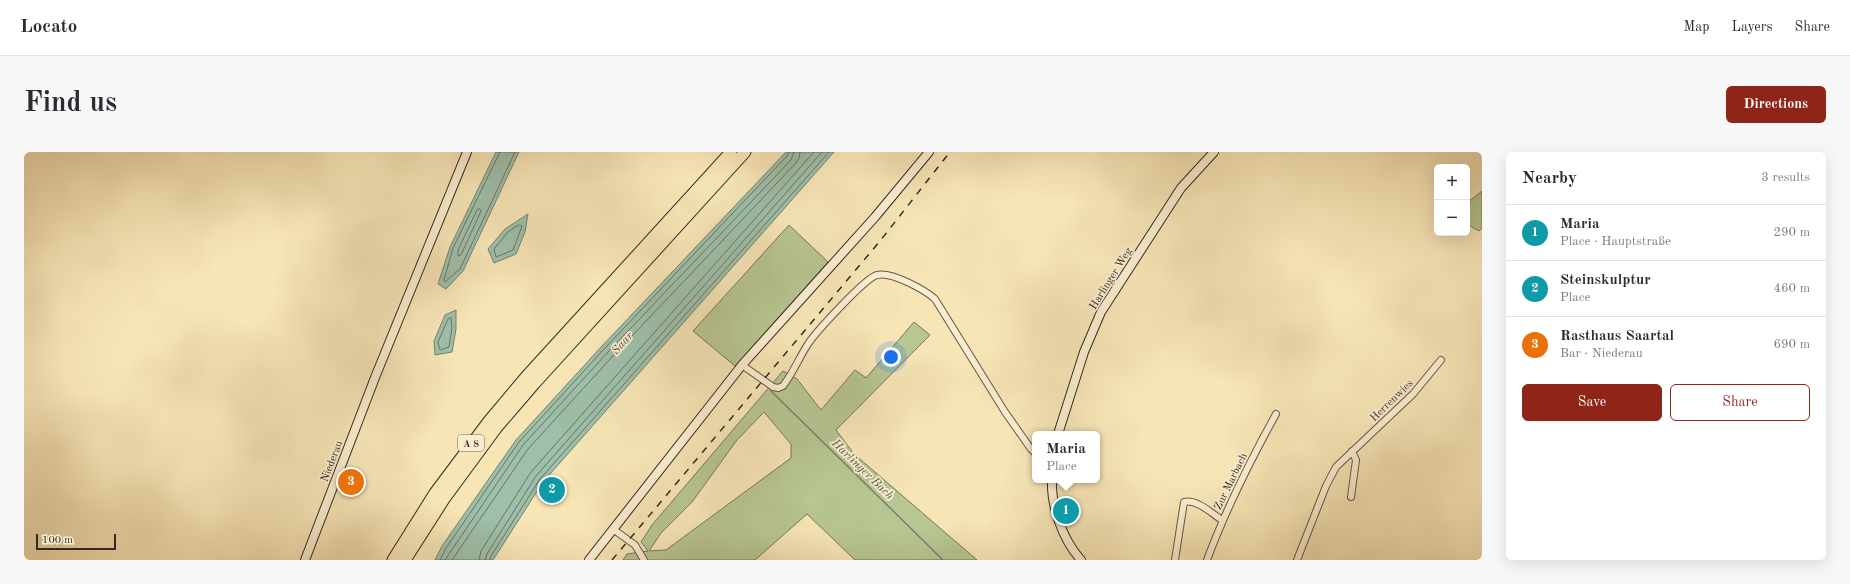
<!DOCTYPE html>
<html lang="en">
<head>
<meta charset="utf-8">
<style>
  :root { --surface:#fff; --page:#f7f7f7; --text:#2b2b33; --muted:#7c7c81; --line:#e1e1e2; --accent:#8f2418 }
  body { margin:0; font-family:"Old Standard TT",serif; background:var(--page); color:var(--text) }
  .controls { position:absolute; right:12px; top:12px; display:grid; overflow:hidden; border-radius:6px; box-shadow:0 4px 16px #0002 }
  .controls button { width:36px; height:36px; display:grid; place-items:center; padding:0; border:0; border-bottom:1px solid var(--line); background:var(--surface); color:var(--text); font:20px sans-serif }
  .scale { position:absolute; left:12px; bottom:10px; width:80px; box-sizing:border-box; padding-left:4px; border:2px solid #352722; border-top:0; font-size:11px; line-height:14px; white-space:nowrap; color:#352722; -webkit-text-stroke:3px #faeed0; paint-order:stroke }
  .you { position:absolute; left:867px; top:205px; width:14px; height:14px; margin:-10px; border:3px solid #fff; border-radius:50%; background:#1a73e8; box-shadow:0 0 0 6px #1a73e833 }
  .badge { display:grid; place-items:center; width:26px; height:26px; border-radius:50%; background:var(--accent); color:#fff; font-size:13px; font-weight:700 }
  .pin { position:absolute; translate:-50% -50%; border:2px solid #fff; box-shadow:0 1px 4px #0006 }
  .popup { position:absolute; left:1008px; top:279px; width:68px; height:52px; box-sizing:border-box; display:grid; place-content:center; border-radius:6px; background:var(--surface); filter:drop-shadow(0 1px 3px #0005); font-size:13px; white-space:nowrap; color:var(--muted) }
  .popup b { font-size:15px; color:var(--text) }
  .popup::after { content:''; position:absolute; left:50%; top:100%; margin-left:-8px; border:8px solid transparent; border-top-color:var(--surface) }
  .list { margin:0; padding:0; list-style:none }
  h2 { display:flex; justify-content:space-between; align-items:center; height:52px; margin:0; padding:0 16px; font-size:17px }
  h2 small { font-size:13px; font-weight:400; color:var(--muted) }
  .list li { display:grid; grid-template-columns:26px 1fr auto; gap:12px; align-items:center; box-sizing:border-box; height:56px; padding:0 16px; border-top:1px solid var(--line) }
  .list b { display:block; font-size:15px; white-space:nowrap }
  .list p { margin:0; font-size:13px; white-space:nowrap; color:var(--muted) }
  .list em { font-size:13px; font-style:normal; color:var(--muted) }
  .actions { display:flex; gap:8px; padding:12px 16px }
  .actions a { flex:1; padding:9px 0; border:1px solid var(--accent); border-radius:6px; text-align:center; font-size:14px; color:var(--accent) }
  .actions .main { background:var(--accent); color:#fff }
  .map { position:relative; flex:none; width:1458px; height:408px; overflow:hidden; border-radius:6px }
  header { display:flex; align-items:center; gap:24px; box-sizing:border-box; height:56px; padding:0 20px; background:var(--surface); border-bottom:1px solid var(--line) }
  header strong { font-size:19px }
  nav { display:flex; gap:22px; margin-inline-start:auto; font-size:14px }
  .intro { display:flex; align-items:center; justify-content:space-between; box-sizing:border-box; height:96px; padding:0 24px }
  h1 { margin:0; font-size:28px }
  .button { padding:10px 18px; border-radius:6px; background:var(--accent); color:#fff; font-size:14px; font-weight:700 }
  main { display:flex; gap:24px; padding:0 24px }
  aside { flex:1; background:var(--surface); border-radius:6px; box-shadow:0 4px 16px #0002 }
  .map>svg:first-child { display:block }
  .green { fill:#b7c692; stroke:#76765a; fill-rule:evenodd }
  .water { fill:#9ebfa9; stroke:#748273 }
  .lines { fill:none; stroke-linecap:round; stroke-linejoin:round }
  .shore { stroke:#6a7366; stroke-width:1 }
  .stream { stroke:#748273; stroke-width:1.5 }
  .street-casing { stroke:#665647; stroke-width:8 }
  .secondary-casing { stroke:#352722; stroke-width:10 }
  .highway-casing { stroke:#352722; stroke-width:13 }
  .street { stroke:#faeed0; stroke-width:6 }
  .secondary { stroke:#faeed0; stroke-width:8 }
  .highway { stroke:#f7e5b6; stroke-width:11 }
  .rail { stroke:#352722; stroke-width:1.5; stroke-dasharray:7 7; stroke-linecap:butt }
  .labels { text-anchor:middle; stroke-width:3.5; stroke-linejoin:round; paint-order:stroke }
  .shield { fill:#faeed0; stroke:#706356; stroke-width:1 }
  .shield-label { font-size:10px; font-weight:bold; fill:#352722 }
  .street-label { font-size:11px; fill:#352722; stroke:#faeed0 }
  .water-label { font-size:12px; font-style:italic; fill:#54554a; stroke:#faeed0 }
</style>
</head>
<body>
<header>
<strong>Locato</strong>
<nav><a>Map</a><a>Layers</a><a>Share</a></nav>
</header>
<div class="intro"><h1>Find us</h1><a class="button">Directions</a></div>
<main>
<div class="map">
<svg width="1458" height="408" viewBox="0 0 1458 408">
  <rect width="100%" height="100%" fill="#f7e5b6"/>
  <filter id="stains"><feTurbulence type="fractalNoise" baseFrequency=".005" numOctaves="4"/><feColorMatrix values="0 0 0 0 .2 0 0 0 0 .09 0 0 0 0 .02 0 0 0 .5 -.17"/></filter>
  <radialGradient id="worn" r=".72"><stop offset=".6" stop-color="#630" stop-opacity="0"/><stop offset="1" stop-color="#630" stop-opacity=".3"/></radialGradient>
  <!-- green -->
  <path class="green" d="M1458,39V76L1455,79L1443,72V51Z
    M765,73L804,110L711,214L669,179Z
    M890,170L906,183L812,278L830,302L953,408H831L783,362L731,408H599L603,402L624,399L617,390L628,373L759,219L773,227L797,258L831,218L842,226ZM740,260L767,292V306L642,398L625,399L637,381L668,350L713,288Z"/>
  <!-- water -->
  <path class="water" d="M472,0H495L439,119L422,137L414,132L426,95Z
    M762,0H810L519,330L469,408H411L418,394L492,288L578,194Z
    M504,62L501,80L492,102L470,111L464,97L481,77Z
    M432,158V177L428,200L411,203L410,189L421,163Z"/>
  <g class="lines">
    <!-- shore -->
    <path class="shore" d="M476,0L429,96L420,128L421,130L436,117L491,0
      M456,57L457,59L437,103L434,104V98L453,58Z
      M495,73L498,74L489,98L472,105L470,97L484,80Z
      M427,166L428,176L425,195L416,198L414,190L424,167Z
      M416,408L422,396L495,290L581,196L763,4L765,0
      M421,408L499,293L584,200L767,8L770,0
      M428,408L504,297L589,204L771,12L775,6L776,0
      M455,408L457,399L507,320L790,0
      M461,408L463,402L512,324L798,0
      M466,408L467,404L516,327L805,0"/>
    <!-- stream -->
    <path class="stream" d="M747,239L919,408"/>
    <!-- street casing -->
    <g class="street-casing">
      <path id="street" d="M718,213L749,235L754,236L759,234C769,221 775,206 784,192C792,180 841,126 853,123C867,119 901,138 911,147L981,260L1007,297L1011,301
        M1327,345L1332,308L1328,299
        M589,377L611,393L620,408
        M1151,408L1160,350C1173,347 1187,361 1198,368
        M1183,408C1202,357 1226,309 1252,262
        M1273,408L1302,334L1312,315L1389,242L1417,208"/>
    </g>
    <!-- secondary casing -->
    <g class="secondary-casing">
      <path id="secondary" d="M1034,282L1060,200L1077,160L1157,36L1190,0
        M1028,328C1027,355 1039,388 1057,408
        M281,408L352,223L443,0
        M565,408L718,213L851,65L905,0"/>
    </g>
    <!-- highway casing -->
    <g class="highway-casing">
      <path id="highway" d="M369,408L411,341L465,269L502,225L707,0
        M381,408L420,347L473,275L510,232L721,0"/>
    </g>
    <!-- street -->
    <use href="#street" class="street"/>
    <!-- secondary -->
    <use href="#secondary" class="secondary"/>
    <!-- highway -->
    <use href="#highway" class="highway"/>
    <!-- rail -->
    <path class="rail" d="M588,408L856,89L926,0"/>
  </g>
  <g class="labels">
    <!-- shield labels -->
    <rect class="shield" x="434" y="283" width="26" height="16" rx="3"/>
    <g class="shield-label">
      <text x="447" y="295">A 8</text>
    </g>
    <!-- street labels -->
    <g class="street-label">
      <text transform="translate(1086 126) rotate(-58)" y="4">Harlinger Weg</text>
      <text transform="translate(1367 248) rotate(-44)" y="4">Herrenwies</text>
      <text transform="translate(307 309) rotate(-69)" y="4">Niederau</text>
      <text transform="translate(1206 329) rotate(-64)" y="4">Zur Marbach</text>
    </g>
    <!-- water labels -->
    <g class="water-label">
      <text transform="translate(598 191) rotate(-48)" y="4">Saar</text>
      <text transform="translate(839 317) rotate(44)" y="4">Harlinger Bach</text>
    </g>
  </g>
  <rect width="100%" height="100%" filter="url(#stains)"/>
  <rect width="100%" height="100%" fill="url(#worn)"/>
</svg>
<div class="controls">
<button>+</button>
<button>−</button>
</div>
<div class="scale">100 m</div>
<div class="you"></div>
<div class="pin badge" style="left:1042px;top:359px;background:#0f9aa8">1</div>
<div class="popup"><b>Maria</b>Place</div>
<div class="pin badge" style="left:528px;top:338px;background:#0f9aa8">2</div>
<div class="pin badge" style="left:327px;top:330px;background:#e8710a">3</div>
</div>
<aside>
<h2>Nearby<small>3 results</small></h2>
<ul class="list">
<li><span class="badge" style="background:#0f9aa8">1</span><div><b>Maria</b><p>Place · Hauptstraße</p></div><em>290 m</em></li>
<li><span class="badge" style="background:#0f9aa8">2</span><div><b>Steinskulptur</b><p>Place</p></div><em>460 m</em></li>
<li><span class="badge" style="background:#e8710a">3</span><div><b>Rasthaus Saartal</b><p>Bar · Niederau</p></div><em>690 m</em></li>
</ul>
<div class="actions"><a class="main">Save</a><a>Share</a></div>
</aside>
</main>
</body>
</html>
